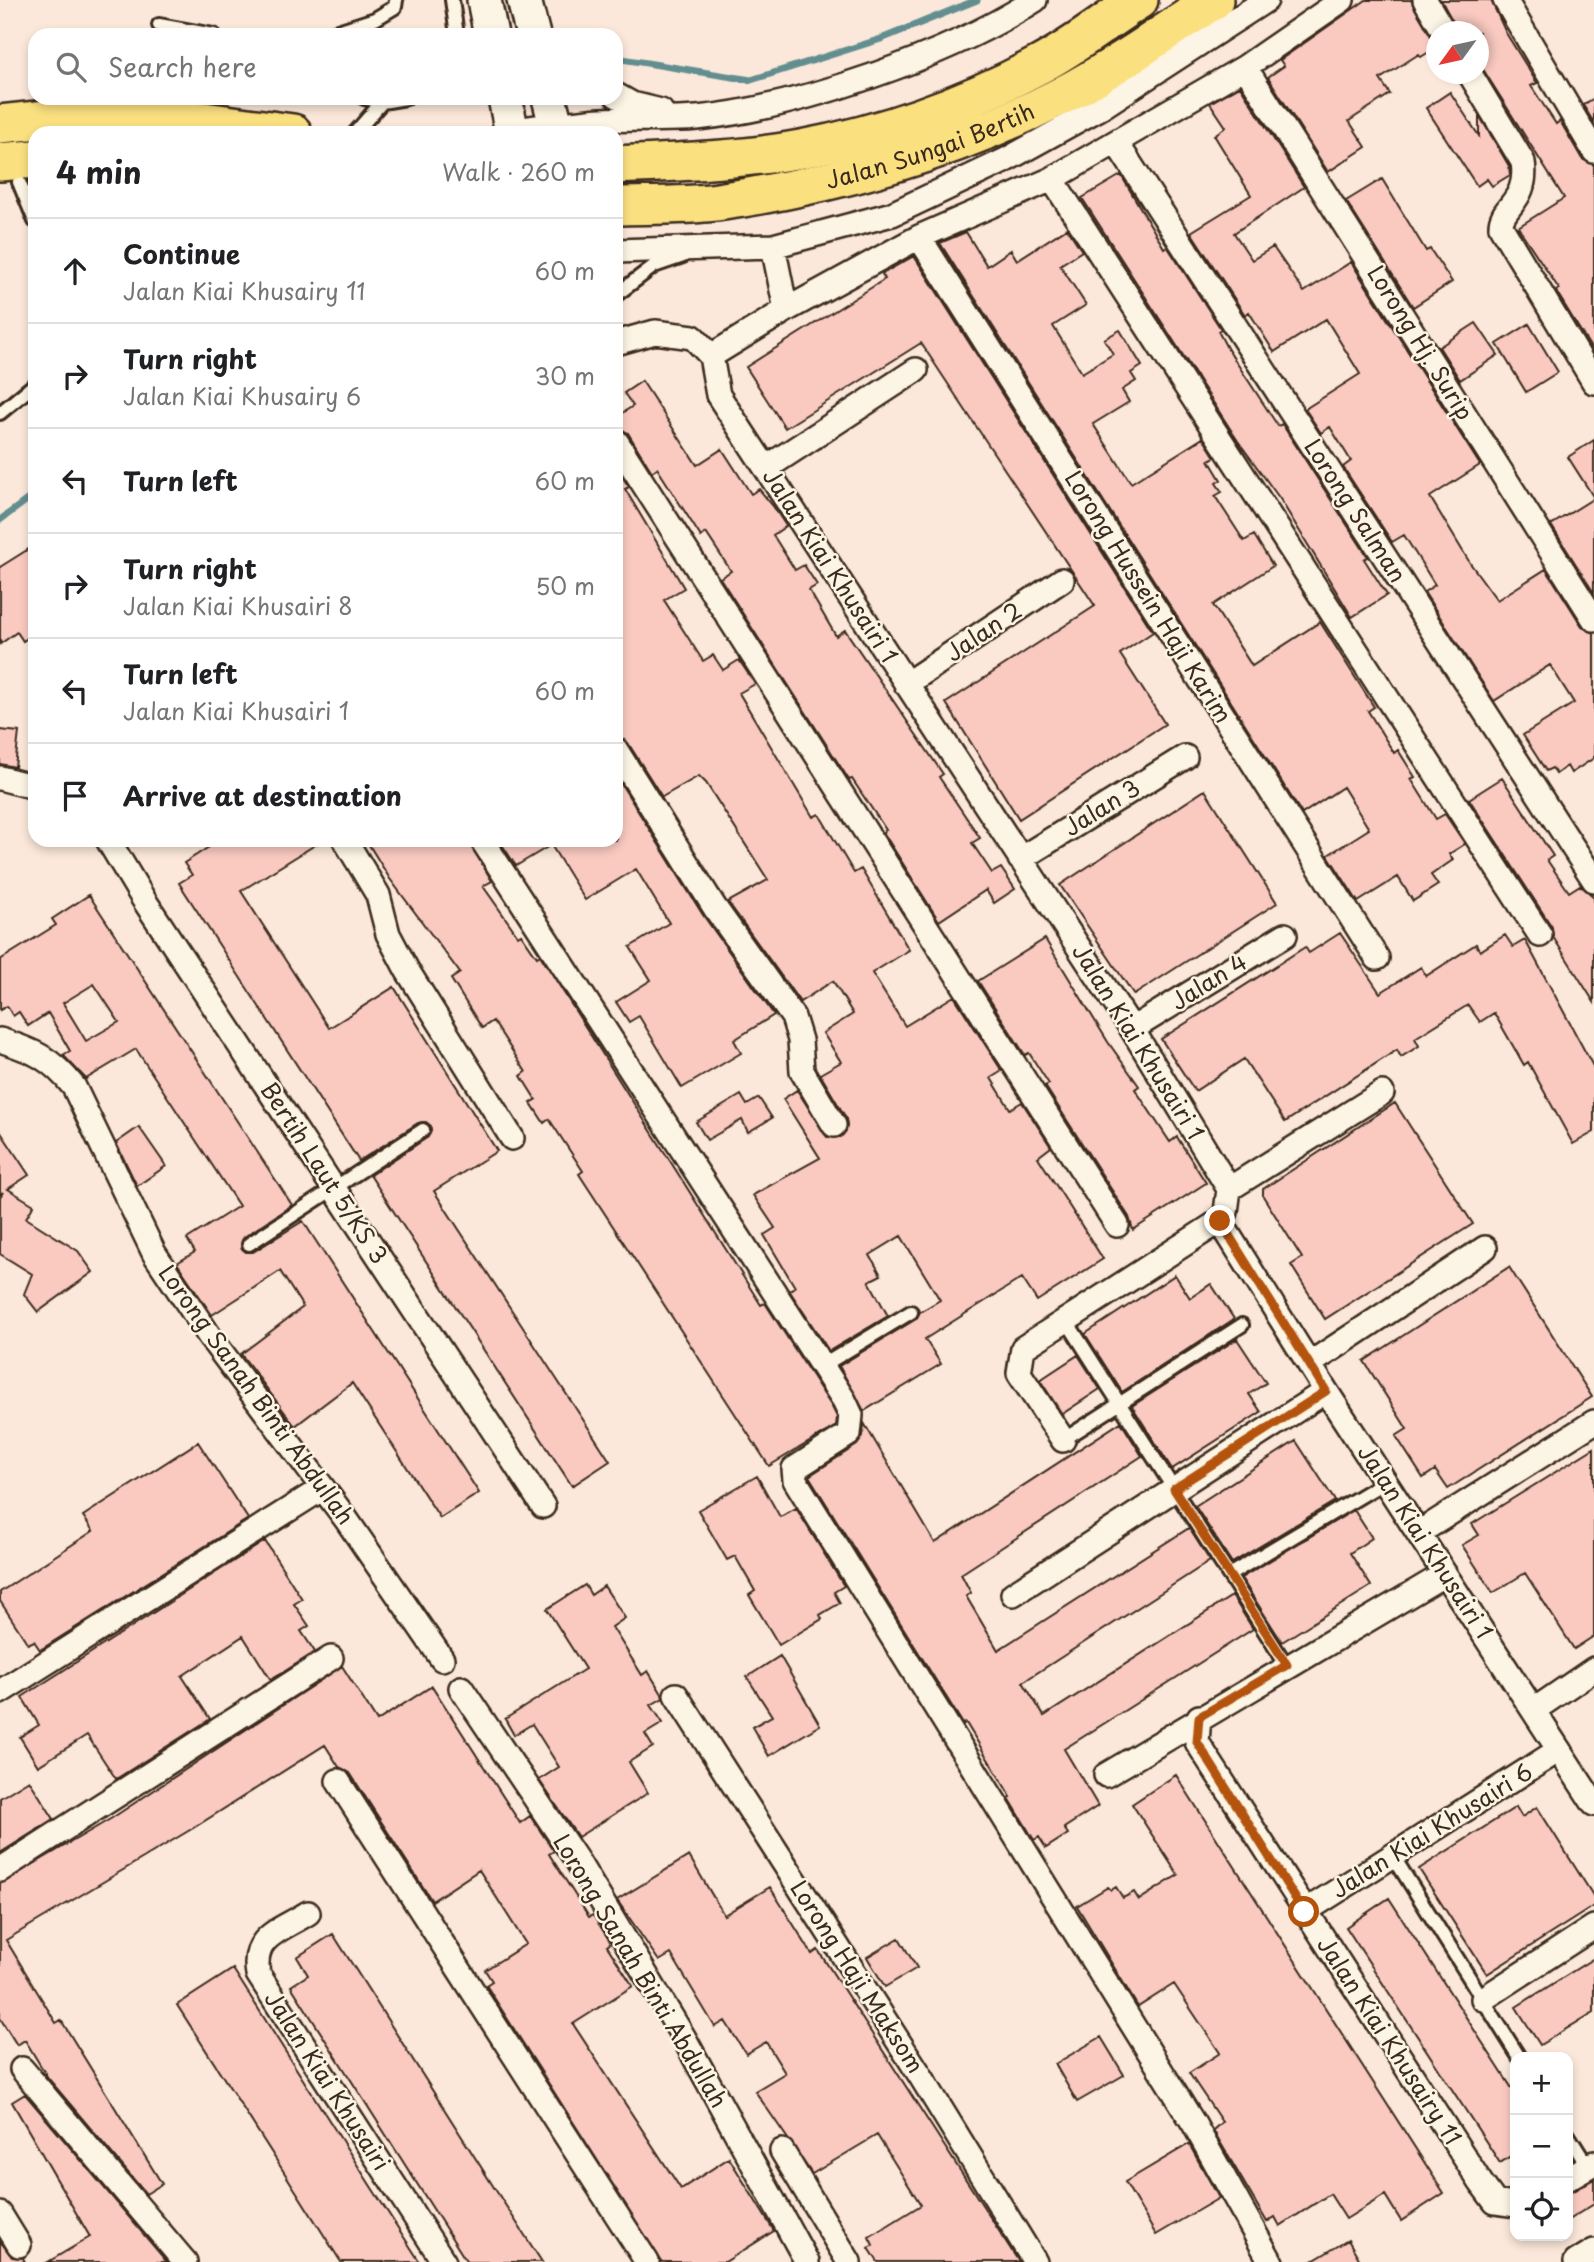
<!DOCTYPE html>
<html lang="en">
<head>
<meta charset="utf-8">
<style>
  :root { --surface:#fff; --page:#f6f6f6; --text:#202124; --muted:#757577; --line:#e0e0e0 }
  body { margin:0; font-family:"Playpen Sans",sans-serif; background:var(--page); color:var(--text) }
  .controls { position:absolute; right:21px; bottom:21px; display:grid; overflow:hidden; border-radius:14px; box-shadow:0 4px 10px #0003 }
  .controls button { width:63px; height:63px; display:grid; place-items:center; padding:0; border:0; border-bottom:2px solid var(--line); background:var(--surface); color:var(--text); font:35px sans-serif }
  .compass { position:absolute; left:1426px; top:21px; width:63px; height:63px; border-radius:50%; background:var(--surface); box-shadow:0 4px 10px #0003; rotate:237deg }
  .stop { position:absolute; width:21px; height:21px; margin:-16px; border:5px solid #b45309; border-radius:50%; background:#fff }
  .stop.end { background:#b45309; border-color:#fff; box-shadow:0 2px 7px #0008 }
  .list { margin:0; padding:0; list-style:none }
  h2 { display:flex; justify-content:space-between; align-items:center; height:91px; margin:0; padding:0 28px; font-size:30px }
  h2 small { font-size:23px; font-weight:400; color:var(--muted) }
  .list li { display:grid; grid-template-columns:46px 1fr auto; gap:21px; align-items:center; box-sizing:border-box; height:105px; padding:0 28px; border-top:2px solid var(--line) }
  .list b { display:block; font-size:26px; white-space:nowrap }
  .list p { margin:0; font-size:23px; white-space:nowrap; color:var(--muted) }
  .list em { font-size:23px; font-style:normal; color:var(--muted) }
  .icon { flex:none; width:38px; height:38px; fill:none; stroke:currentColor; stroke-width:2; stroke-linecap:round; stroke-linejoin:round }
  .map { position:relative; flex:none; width:1594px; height:2262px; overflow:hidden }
  .search { position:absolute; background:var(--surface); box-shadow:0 4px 10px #0003; left:28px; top:28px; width:595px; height:77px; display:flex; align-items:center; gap:18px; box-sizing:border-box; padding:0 24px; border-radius:21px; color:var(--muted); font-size:26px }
  .panel { position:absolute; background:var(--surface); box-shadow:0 4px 10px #0003; left:28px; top:126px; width:595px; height:721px; border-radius:21px }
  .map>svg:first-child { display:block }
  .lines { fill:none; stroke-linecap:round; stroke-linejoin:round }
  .stream { stroke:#648e90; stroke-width:7 }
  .building { fill:#facac1; stroke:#3b2a1e; stroke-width:2; fill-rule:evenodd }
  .service-casing { stroke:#3b2a1e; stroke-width:18 }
  .minor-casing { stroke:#3b2a1e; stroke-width:28 }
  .secondary-casing { stroke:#3b2a1e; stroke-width:38 }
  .primary-casing { stroke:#3b2a1e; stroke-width:42 }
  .service { stroke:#fcf5e5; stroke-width:12 }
  .minor { stroke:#fcf5e5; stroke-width:23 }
  .secondary { stroke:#fcf5e5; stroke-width:33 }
  .primary { stroke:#fbe080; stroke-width:37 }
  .route { stroke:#b45309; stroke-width:9 }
  .labels { text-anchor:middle; stroke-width:5; stroke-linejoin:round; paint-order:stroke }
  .street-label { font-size:23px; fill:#3b2a1e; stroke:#fcf5e5 }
</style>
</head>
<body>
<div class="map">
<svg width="1594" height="2262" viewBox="0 0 1594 2262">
  <rect width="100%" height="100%" fill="#fbe8da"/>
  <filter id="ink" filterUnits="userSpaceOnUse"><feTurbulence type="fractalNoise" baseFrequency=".0143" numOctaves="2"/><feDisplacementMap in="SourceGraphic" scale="14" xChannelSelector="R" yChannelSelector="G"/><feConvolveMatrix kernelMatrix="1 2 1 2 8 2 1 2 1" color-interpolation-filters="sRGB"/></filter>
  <g filter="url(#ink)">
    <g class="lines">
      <!-- stream -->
      <path class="stream" d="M616,58L751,80L881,39L977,0
        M0,520L35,494"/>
    </g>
    <!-- building -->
    <path class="building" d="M1366,0H1411L1437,47L1421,57L1419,54L1380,79L1390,94L1349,121L1366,147L1328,172L1268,77L1284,66L1280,60Z
      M1441,0H1491L1506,33L1537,83L1531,86L1556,124L1560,121L1582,159L1594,165V353L1556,291L1559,289L1518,227L1564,198L1479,63V32H1458Z
      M1240,86L1304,187L1234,233L1252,260L1273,247L1304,292L1351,262L1480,465L1430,497L1470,563L1497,600L1546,569L1582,626L1594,633V758L1571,773L1567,766L1556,774L1552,768L1546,771L1523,735L1574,703L1550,665L1494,701L1424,592L1435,585L1404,535L1392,542L1343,467L1351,461L1330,427L1321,433L1305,409L1360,374L1326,319L1274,352L1249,312L1245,315L1191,232L1251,195L1214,135L1226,127L1210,103Z
      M1450,92L1479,136V115L1509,166L1510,175L1492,186L1487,179L1477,186L1426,108Z
      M1594,98V123L1583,105Z
      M1121,175L1164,248L1167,246L1221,329L1218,331L1227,348L1278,426L1282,424L1368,557L1364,559L1387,595L1352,617L1280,499L1238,441L1082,198Z
      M1382,179L1426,251L1430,249L1452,282L1413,307L1346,201Z
      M1067,228L1082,251L1060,265L1086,305L1053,326L1082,373L1113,354L1104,339L1120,330L1142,366L1131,373L1136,381L1122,390L1129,402L1093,424L1131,483L1203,438L1215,457L1209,460L1221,480L1216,483L1222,492L1215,496L1244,541L1254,535L1273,566L1213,605L1252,666L1320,622L1374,707L1368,711L1394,753L1398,750L1415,777L1411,779L1436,819L1445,814L1465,844L1449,854L1453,860L1431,875L1438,885L1413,901L1398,877L1358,902L1328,855L1369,829L1343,787L1302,814L940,243L966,232L987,266L1011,250L1017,260Z
      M914,256L1153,632L1120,654L1165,724L1019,819L946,703L1095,606L921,343L785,428L746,367L885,279L882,274Z
      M1476,323L1498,355L1460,380L1439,347Z
      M1529,324L1558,372L1526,392L1497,344Z
      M642,381L697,465L722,449L751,494L759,489L773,506L786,526L773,535L795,570L804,565L817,585L809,590L836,636L845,630L943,774L939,777L980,838L972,843L992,873L1001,868L1015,889L994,903L986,890L939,921L883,832L886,830L852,779L849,780L720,578L731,571L706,533L701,537L657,468L652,472L628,433L616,427V417L633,406L624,393Z
      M1594,440V593L1551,525L1594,498L1568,457Z
      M616,467L629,487L625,489L684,588L664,600L703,661L713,655L723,670L739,660L755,684L739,693L813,817L819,814L854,873L861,869L909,950L872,973L905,1026L954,996L1002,1071L991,1078L1010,1109L1022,1102L1051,1147L1038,1157L1103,1259L1037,1301L1022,1278L925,1339L941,1364L864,1411L839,1366L916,1319L920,1312L940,1300L901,1236L870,1255L881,1275L869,1281L888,1316L829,1351L789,1290L795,1287L764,1235L775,1228L753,1195L820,1158L783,1099L797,1090L827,1137H841L846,1131V1118L820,1074L841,1062L823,1033L853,1014L833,981L800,1002L728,902L768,880L706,783L699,776L662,797L628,743L616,736Z
      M35,545V633L23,641L17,632L0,644V567Z
      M0,730L19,732L15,767L0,764Z
      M616,776L703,915L774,1015L734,1040L741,1053L682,1088L639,1016L629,1022L616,1002L651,980L630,947L669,923L636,869L585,900L551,845L516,866L499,840H616Z
      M1502,778L1553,856L1547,860L1569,892L1580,885L1594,897V1002L1553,937L1552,927L1469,799Z
      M1205,790L1277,903L1134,995L1060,885Z
      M220,840H323L241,891L329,1028L394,987L497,1151L434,1191L610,1461L572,1486L370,1175L428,1137L431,1126L426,1122L418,1123L359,1161L179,883L192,875L184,863Z
      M366,840H468L492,881L483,886L518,936L521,934L537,957L540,955L761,1305L765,1303L832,1407L837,1417L836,1426L769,1466L579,1174L583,1171L549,1119L544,1123L531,1103L536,1100L521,1076L526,1072L493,1021L482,1028L451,979L460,973L390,879Z
      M89,895L292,1205L244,1237L241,1248L246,1252H253L303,1221L479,1493L440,1518L352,1383L295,1426L241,1354L303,1307L280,1271L212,1315L177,1263L195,1252L187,1239L239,1206L136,1049L86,1079L63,1055L70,1051L48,1013L28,1026L19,1012L13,1016L7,1006L0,1010V960L56,925L52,919ZM94,984L119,1022L86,1041L63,1003Z
      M1340,933L1380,993L1421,967L1426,976L1476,944L1480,951L1505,935L1513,947L1525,940L1594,1068V1132L1573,1144L1528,1062L1524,1065L1494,1013L1480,1022L1468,1005L1415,1038L1419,1046L1401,1057L1397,1050L1285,1122L1244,1059L1195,1091L1161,1039L1305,947L1309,953Z
      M1045,939L1108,1042L1139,1086L1135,1089L1170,1142L1177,1137L1206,1183L1133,1230L1129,1217L1045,1086L1049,1084L1029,1053L1025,1055L978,981Z
      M741,1095L747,1105L759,1098L772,1118L748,1132L742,1120L707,1140L696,1122Z
      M1395,1103L1473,1224L1325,1319L1291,1265L1302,1258L1263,1196V1189Z
      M139,1127L166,1166L137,1186L116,1143Z
      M0,1131L29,1175L8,1189L34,1205L26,1218L78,1251L93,1272L38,1312L24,1294L32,1274L0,1254V1197L3,1192L0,1194Z
      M1509,1267L1592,1397L1448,1489L1435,1470L1423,1478L1396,1436L1407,1429L1364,1361Z
      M1175,1275L1190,1298L1211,1284L1234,1319L1122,1392L1085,1334Z
      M1237,1339L1266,1383L1249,1394L1261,1412L1172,1469L1132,1406Z
      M1078,1355L1100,1389L1062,1414L1040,1380Z
      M1121,1422L1142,1456L961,1574L971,1593L966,1596L998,1650L1189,1528L1210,1561L1023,1682L1044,1716L1232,1596L1253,1629L1064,1749L1098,1806L1064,1828L1068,1834L1046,1848L1039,1837L1034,1840L1009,1798L1011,1797L966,1723L963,1724L809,1476L857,1445L863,1436L864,1423L935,1543Z
      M1296,1441L1335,1501L1232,1563L1195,1506Z
      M198,1442L248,1519L40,1650L34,1641L28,1644L0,1601V1592L93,1531L83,1516Z
      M1594,1448V1636L1574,1649L1525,1573L1493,1593L1462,1545L1479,1535L1472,1524Z
      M757,1476L780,1517L796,1508L844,1586L834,1592L840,1603L820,1615L822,1619L779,1645L749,1595L755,1591L735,1556L727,1560L698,1510Z
      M1354,1510L1372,1538L1350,1553L1371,1586L1282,1642L1241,1578Z
      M265,1541L302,1599L294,1604L309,1626L301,1631L315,1652L271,1680L243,1636L182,1676L210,1719L116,1779L87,1735L38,1766L20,1737L39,1725L22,1697Z
      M585,1585L591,1595L604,1586L625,1618L612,1627L642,1675L648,1671L662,1694L663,1698L651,1705L663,1723L645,1734L653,1747L629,1762L648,1793L578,1837L539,1780L559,1767L532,1724L514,1735L505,1719L585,1669L547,1609Z
      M780,1656L820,1725L769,1756L752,1727L772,1716L747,1677Z
      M342,1666L377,1721L432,1686L520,1823L530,1816L554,1851L549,1854L589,1917L593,1915L611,1943L607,1946L633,1986L573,2024L681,2189L729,2158L774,2231L725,2262H662L486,1985L492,1981L485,1970L526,1944L479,1870L432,1901L350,1773L339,1767L325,1745L195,1827L6,1940L56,2023L61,2020L162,2184L146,2194L48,2078L25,2040L17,2045L0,2018V1884L112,1818Z
      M1176,1775L1444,2193L1401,2221L1385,2195L1346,2219L1330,2194L1280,2226L1275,2217L1267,2222L1213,2130L1222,2122L1189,2073L1220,2053L1174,1984L1138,2007L1077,1906L1108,1887L1111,1890L1116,1887L1123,1898L1134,1892L1139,1900L1178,1875L1132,1804Z
      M29,1780L54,1819L0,1853V1798Z
      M1516,1807L1522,1817L1537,1807L1594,1897V1906L1487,1974L1419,1869Z
      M689,1856L724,1915L770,1887L812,1954L818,1950L1019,2262H878L869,2248L873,2245L869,2237L921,2205L877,2135L812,2174L755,2091L785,2073L766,2042L746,2054L725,2021L715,2027L671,1954L659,1961L617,1900Z
      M1389,1898L1515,2093V2153L1500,2163L1346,1927Z
      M333,1934L495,2189L542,2262H467L291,1986L308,1975L297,1957Z
      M899,1938L917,1968L885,1987L867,1957Z
      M1594,1958V2012L1540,2045L1516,2007Z
      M233,1969L372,2188L420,2262H341L282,2169L177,2005Z
      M1101,2037L1124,2075L1077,2102L1055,2064Z
      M25,2094L167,2262H48L90,2237L12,2102Z
      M1189,2144L1219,2198L1156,2235L1125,2182Z
      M1594,2179V2204L1568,2220V2194Z
      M1348,2240L1361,2262H1311Z
      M0,2241L12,2257L23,2258L25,2262H0Z"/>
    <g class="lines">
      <!-- service casing -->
      <g class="service-casing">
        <path id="service" d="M452,0L457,35
          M159,25L214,35
          M325,35L375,19L395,7L396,0
          M364,98L382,102L406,98
          M355,133L382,102
          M19,182L35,221
          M616,295L654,266L683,256
          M0,413L35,384
          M249,1244L423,1130
          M1066,1320L1287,1666
          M822,1366L911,1312
          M1063,1440L1242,1325
          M1229,1575L1386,1481
          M1393,1856L1519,2057
          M1568,2135L1588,2167"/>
      </g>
      <!-- minor casing -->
      <g class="minor-casing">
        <path id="minor" d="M1342,0L1245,67L1052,179L919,237L786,310L711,356L718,395L1132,1029L1229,1189L1226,1212L1220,1221L1326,1391L1594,1804
          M1425,0L1444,32
          M1505,0L1594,151
          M1245,67L1594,619
          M1470,74L1523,162C1529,202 1500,206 1501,227L1594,382
          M616,95L632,104L661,111
          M512,130C541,127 571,122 601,120C633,118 665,121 697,118C798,108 950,55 1035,0
          M1116,142L1594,880
          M1052,179L1540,935
          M919,237L1377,958
          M773,246L786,310
          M616,251L773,246L892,214L1004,161L1100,108L1266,0
          M616,343L655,332L693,337L711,356
          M616,441L1117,1225
          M766,468L916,370
          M906,684L1062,580
          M616,750L715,908L793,1017L800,1040L802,1071L834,1125
          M0,778L35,787
          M108,840L144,900L543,1506
          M345,840L378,895L388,934L407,970L512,1138
          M482,840L844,1400L851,1415L849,1434L794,1469L795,1480L1194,2124L1271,2262
          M1020,859L1185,757
          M1132,1029L1285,935
          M0,1040C34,1051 51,1058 74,1087L154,1253L210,1337L346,1519L442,1659
          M1229,1189L1382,1093
          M1311,1363L1485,1248
          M1063,1440L1019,1373L1023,1348L1220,1221
          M1420,1532L1594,1422
          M1013,1594L1326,1391
          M461,1688L578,1862L684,2038L807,2262
          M0,1692L323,1488
          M676,1695L920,2075L1035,2262
          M1534,1710L1594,1669
          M1199,1717L1197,1742L1481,2183L1495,2202L1515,2205
          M1106,1775L1445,1574
          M338,1781L647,2262
          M0,1870L331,1658
          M1304,1912L1559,1750
          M308,1913C280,1931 251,1936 258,1974L444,2262
          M1483,1999L1594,1927
          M22,2069L185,2262
          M782,2151L849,2262
          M1568,2178L1594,2163
          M0,2214L19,2245
          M1576,2262L1594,2251"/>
      </g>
      <!-- secondary casing -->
      <g class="secondary-casing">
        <path id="secondary" d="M484,0L491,35
          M524,0L533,35
          M505,98L512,133
          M549,98L558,133"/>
      </g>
      <!-- primary casing -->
      <g class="primary-casing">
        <g id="primary">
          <path d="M0,124L84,115L204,121L293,133"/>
          <path d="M0,162L35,159"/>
          <path d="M616,165C677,162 741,160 801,149C885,133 966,104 1041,64C1075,46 1106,21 1139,0"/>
          <path id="s1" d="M616,206C649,205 684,206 717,202C835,185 955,151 1061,96C1114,68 1164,33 1214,0"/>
        </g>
      </g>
      <!-- service -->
      <use href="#service" class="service"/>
      <!-- minor -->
      <use href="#minor" class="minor"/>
      <!-- secondary -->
      <use href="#secondary" class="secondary"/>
      <!-- primary -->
      <use href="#primary" class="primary"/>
    </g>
  </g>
  <g class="lines" filter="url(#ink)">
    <!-- route -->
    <path class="route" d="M1220,1221L1326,1391L1174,1489L1287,1665L1199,1717L1197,1742L1304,1912"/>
  </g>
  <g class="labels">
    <!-- street labels -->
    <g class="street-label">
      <text dy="8" stroke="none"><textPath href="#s1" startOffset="322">Jalan Sungai Bertih</textPath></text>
      <text transform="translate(1420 343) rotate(58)" y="8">Lorong Hj. Surip</text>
      <text transform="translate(1355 511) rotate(57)" y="8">Lorong Salman</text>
      <text transform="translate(830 566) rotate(57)" y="8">Jalan Kiai Khusairi 1</text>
      <text transform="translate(1148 597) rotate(58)" y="8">Lorong Hussein Haji Karim</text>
      <text transform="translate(984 632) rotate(-34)" y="8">Jalan 2</text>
      <text transform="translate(1102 808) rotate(-32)" y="8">Jalan 3</text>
      <text transform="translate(1209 982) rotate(-32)" y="8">Jalan 4</text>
      <text transform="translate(1138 1042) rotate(58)" y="8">Jalan Kiai Khusairi 1</text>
      <text transform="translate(324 1173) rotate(57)" y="8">Bertih Laut 5/KS 3</text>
      <text transform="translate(256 1395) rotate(54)" y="8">Lorong Sanah Binti Abdullah</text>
      <text transform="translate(1425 1542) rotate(57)" y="8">Jalan Kiai Khusairi 1</text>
      <text transform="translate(1432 1831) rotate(-32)" y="8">Jalan Kiai Khusairi 6</text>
      <text transform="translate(640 1971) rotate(59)" y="8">Lorong Sanah Binti Abdullah</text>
      <text transform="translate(857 1977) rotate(57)" y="8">Lorong Haji Maksom</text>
      <text transform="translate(1389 2041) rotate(57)" y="8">Jalan Kiai Khusairy 11</text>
      <text transform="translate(327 2081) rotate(57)" y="8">Jalan Kiai Khusairi</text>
    </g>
  </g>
</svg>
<div class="controls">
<button>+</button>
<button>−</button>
<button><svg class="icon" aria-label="locate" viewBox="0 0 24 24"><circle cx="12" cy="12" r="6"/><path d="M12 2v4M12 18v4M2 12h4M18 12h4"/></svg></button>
</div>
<svg class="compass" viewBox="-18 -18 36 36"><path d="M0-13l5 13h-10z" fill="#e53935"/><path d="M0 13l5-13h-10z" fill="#757577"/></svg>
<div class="stop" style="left:1304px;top:1912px"></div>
<div class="stop end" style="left:1220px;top:1221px"></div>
<div class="search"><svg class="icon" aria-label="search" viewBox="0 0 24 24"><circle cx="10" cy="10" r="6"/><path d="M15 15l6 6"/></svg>Search here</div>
<section class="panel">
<h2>4 min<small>Walk · 260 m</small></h2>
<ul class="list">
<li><svg class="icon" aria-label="ahead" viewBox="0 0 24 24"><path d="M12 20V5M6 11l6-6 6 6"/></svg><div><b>Continue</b><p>Jalan Kiai Khusairy 11</p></div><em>60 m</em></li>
<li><svg class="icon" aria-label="right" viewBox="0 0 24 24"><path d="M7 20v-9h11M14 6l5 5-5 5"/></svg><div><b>Turn right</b><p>Jalan Kiai Khusairy 6</p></div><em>30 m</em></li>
<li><svg class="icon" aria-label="left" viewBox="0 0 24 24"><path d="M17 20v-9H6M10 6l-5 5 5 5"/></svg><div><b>Turn left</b></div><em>60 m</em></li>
<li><svg class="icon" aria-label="right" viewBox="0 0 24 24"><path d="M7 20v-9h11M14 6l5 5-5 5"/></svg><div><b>Turn right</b><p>Jalan Kiai Khusairi 8</p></div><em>50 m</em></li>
<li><svg class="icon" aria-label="left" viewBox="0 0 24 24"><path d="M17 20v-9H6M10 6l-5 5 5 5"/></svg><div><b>Turn left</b><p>Jalan Kiai Khusairi 1</p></div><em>60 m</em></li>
<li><svg class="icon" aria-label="arrive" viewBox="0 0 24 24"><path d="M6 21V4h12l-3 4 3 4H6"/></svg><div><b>Arrive at destination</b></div></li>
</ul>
</section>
</div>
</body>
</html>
